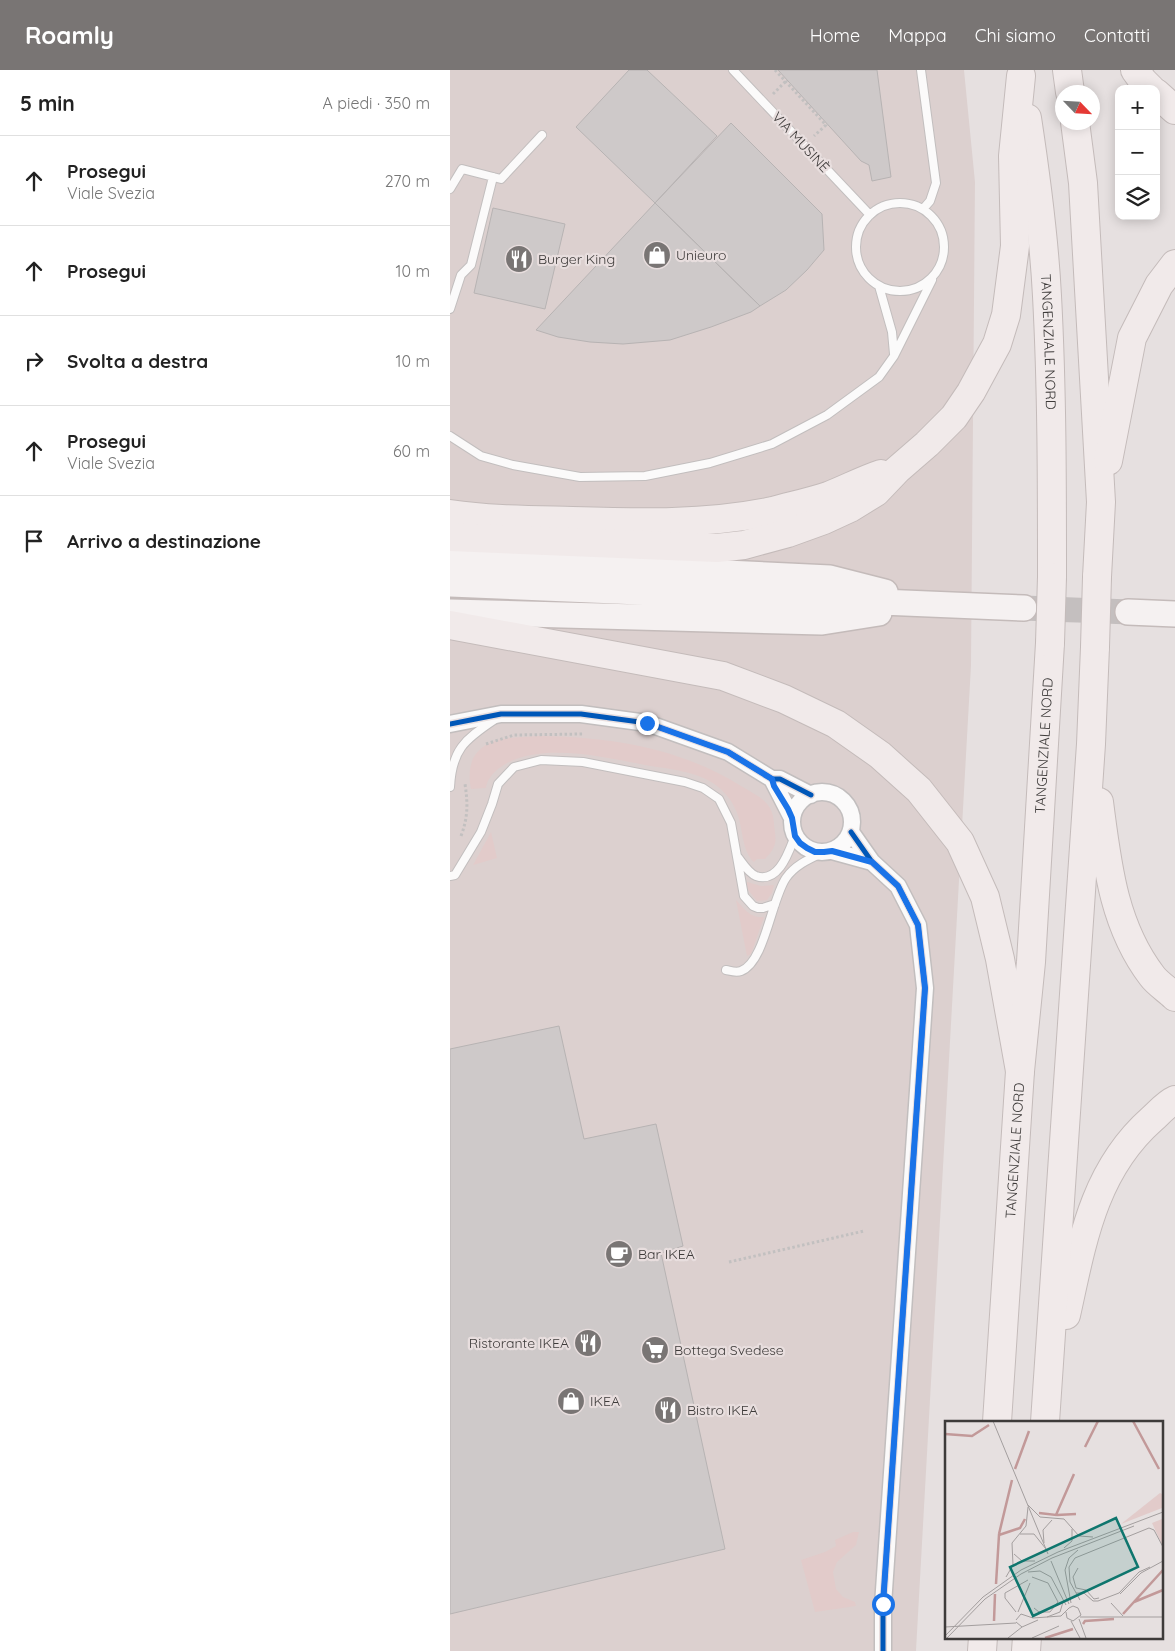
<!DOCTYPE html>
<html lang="it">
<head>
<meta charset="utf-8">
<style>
  :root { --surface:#fff; --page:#f2f2f2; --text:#222; --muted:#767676; --line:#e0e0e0; --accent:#797574 }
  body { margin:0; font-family:Quicksand,sans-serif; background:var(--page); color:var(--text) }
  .controls { position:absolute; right:15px; top:15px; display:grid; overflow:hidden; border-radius:10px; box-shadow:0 2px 12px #0003 }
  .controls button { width:45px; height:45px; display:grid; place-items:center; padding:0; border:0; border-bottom:1px solid var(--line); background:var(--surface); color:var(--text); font:25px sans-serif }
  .compass { position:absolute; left:605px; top:15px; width:45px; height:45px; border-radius:50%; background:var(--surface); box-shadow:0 2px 12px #0003; rotate:115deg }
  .stop { position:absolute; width:15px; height:15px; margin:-11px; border:4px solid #1a73e8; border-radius:50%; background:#fff }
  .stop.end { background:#1a73e8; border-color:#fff; box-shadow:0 1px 5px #0008 }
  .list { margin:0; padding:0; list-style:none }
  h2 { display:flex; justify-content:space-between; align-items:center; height:65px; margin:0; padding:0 20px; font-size:21px }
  h2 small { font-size:16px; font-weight:400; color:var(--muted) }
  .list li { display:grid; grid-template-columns:32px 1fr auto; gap:15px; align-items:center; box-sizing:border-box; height:90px; padding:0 20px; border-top:1px solid var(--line) }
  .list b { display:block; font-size:19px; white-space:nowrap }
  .list p { margin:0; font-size:16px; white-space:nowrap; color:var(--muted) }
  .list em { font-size:16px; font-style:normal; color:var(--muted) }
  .icon { flex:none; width:28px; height:28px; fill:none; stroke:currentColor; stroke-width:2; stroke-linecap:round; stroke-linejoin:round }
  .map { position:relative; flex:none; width:725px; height:1581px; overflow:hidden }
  header { display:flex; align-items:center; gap:30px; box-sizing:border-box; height:70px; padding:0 25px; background:var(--accent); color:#fff }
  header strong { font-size:24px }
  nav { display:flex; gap:28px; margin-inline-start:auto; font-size:18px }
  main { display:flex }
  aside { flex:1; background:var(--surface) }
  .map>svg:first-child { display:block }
  .built { fill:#dcd0cf }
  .green { fill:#e2cbca }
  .building { fill:#cec9c9; stroke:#b7b3b3 }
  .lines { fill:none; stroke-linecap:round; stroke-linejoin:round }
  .primary-tunnel { stroke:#c4bfbf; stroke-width:25; stroke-dasharray:25 12; stroke-linecap:butt }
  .service-casing { stroke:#c2bebe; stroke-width:10 }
  .minor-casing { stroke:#c2bebe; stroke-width:19 }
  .primary-casing { stroke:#c4bbba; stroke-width:28 }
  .motorway-casing { stroke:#c4bbba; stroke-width:30 }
  .path { stroke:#c2c0c0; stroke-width:3; stroke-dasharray:2.5 2.5; stroke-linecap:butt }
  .service { stroke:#fbfafa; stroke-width:8 }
  .minor { stroke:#fbfafa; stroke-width:16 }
  .primary { stroke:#f5f1f1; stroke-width:25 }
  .motorway { stroke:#f1eaea; stroke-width:28 }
  .motorway-bridge-casing { stroke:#c4bbba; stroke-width:30; stroke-linecap:butt }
  .motorway-bridge { stroke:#f1eaea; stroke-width:28 }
  .cycleway-casing { stroke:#e8dede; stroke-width:8 }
  .cycleway { stroke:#0057b8; stroke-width:5 }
  .route { stroke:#1a73e8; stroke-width:6 }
  .labels { text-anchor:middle; stroke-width:4.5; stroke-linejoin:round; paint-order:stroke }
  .street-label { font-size:14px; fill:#3e3b3a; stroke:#e8dede }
  .poi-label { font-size:14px; fill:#3e3b3a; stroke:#e8dede; text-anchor:start }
  .inset-river { fill:none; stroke:#c29999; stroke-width:2.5 }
  .inset-road { fill:none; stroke:#a39e9e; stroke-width:1 }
  .view { fill:#0f766e; fill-opacity:0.15; stroke:#0f766e; stroke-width:2.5 }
  .inset-edge { fill:none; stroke:#3e3b3a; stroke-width:2.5 }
</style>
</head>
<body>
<header>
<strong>Roamly</strong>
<nav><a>Home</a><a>Mappa</a><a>Chi siamo</a><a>Contatti</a></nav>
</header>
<main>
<aside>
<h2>5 min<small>A piedi · 350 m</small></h2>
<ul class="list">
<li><svg class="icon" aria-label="ahead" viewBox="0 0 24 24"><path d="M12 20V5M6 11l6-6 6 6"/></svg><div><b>Prosegui</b><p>Viale Svezia</p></div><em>270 m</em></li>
<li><svg class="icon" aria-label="ahead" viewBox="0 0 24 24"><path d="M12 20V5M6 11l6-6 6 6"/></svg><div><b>Prosegui</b></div><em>10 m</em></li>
<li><svg class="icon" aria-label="right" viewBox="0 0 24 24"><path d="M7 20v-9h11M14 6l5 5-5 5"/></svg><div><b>Svolta a destra</b></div><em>10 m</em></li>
<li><svg class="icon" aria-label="ahead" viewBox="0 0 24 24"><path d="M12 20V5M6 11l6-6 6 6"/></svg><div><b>Prosegui</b><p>Viale Svezia</p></div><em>60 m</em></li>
<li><svg class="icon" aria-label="arrive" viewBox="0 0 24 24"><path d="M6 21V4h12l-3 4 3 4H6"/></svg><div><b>Arrivo a destinazione</b></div></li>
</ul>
</aside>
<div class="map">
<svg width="725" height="1581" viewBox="0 0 725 1581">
  <rect width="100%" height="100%" fill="#e6e0e0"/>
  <!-- built -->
  <path class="built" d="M0,0H514L525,112L521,596L466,1581H0Z"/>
  <!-- green -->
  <path class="green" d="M89,666C161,667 230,678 291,716C309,727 323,731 324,754C326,771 328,776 315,789H307L304,792C292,782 293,758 287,743C283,732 276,723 267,716C248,701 218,699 195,695C154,687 84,670 48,699C42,704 37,710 36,718L21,719C19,709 19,701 22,691C33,665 66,668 89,666Z
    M41,762L47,788L23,795Z
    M297,812L311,816L324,815L322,823L317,830L307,831L295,816Z
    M286,830C294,838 299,848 314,847L301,884L297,886Z
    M403,1462H409L406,1475L387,1492L383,1502L386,1519L393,1527L405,1532L406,1536L365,1542L351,1490L375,1482L386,1476L385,1470Z"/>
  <!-- building -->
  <path class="building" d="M179,0H197L267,66L205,133L126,57Z
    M328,0H427L441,107L422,111L419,95L411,91Z
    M281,53L372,144L374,180L357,200L336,220L310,236L205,133Z
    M205,133L310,236L301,242L261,257L220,270L173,274L140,272L108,267L86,260Z
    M43,138L115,154L95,239L24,223Z
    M109,956L134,1069L206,1054L233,1176L211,1183L275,1479L0,1544V979Z"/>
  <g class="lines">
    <!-- primary-tunnel -->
    <path class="primary-tunnel" d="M574,538L678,542"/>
    <!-- service casing -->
    <g class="service-casing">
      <path id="service" d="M283,0L420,145
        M471,0L486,113L480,131L473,139
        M0,119L12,99L51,109L92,65
        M406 177a44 44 0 1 1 88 0a44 44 0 1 1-88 0Z
        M429,216L442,262L444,284
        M0,239L11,205L21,195L43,107
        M0,366L31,386L63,395L130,407L195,406L260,393L322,374L377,345L429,307L444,286L482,210
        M0,717C2,680 14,670 44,650
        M287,786C292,792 298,803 306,806C329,814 339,781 345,766
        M0,806L5,805L31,762L42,734L48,714L64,697L91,690L133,692L235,712L253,718L269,729L281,753L294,826L303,836L308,838H313L325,834
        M276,900C281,901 286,903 291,901C315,892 321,830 336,808C345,795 359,789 374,782"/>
    </g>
    <!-- minor casing -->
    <g class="minor-casing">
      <path id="minor" d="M0,654L51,644H131L197,653L278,682L322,709H330L361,725
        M322,709L342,748
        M342 752a30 30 0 1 1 60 0a30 30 0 1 1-60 0Z
        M401,762L422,792L448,816L468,855L475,918L433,1535V1581
        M382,781L422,792"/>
    </g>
    <!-- primary casing -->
    <g class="primary-casing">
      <path id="primary" d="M0,490L380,508L435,522
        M0,514L574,538
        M0,542L372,552L429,543
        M678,542L725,544"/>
    </g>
    <!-- motorway casing -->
    <g class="motorway-casing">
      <g id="motorway">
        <path d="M617,0L620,22"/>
        <path d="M685,0L693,11L701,19"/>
        <path d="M706,23L725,40"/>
        <path id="s1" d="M577,48C586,107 594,167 597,226C602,319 602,413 602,507"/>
        <path d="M625,52L633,113L651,432L647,507"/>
        <path d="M658,391L682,268L709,215L725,194"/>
        <path d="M0,444C40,450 81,450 122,451C189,453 256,455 323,441C341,436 360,432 378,426C396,419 413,410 431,404"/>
        <path d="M0,467L267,478L294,475L338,463L374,450L400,438L426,422L447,400L477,374L504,347L521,322L547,274L556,245L565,176L563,86L571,6"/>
        <path d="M0,555L273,606L334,629L386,654L430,685L469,720L510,772L535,827L550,889L570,1001"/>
        <path d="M649,732C657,793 663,855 702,906C708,914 718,920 725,927"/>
        <path d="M616,1245C632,1173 643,1101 702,1049C709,1043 716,1034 725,1030"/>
        <path id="s2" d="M547,1352L570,1001L581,892L600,573"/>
        <path d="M595,1352L641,674L645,577"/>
        <path d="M532,1581L533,1567"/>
        <path d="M576,1581L577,1567"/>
      </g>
    </g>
    <!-- path -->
    <path class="path" d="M325,0L376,55L364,66
      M323,24L336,11
      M36,674L64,665L133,664
      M11,766C18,747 18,734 15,714
      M279,1192L414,1161"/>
    <!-- service -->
    <use href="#service" class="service"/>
    <!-- minor -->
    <use href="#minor" class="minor"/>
    <!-- primary -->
    <use href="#primary" class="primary"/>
    <!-- motorway -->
    <use href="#motorway" class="motorway"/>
    <!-- motorway-bridge casing -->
    <g class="motorway-bridge-casing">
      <path id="motorway-bridge" d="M600,573L602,507
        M645,577L647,507"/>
    </g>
    <!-- motorway-bridge -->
    <use href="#motorway-bridge" class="motorway-bridge"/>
    <!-- cycleway casing -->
    <g class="cycleway-casing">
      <path id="cycleway" d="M0,654L51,644H131L197,653L278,682L322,709H330L361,725
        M401,762L422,792L448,816L468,855L475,918L433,1535V1581"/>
    </g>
    <!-- cycleway -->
    <use href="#cycleway" class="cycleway"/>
  </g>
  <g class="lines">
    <!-- route -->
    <path class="route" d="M197,653L278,682L322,709L324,716L338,739L342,748L345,766L350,773L357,778L365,782H374L382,781L422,792L448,816L468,855L475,918L433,1534"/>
  </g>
  <!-- icons -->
  <defs>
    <g id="shop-disc" transform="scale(1.4375)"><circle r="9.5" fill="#797574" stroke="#e8dede"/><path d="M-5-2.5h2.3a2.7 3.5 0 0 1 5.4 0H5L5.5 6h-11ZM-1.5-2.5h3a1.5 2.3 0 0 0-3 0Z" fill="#fff"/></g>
    <g id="restaurant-disc" transform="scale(1.4375)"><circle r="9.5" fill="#797574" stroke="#e8dede"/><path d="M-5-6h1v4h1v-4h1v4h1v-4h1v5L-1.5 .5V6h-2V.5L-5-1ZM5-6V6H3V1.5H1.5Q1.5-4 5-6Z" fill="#fff"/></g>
    <g id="cafe-disc" transform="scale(1.4375)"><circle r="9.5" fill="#797574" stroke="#e8dede"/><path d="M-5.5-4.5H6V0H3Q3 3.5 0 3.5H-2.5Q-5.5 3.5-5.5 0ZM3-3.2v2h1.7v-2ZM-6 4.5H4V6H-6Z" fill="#fff"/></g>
    <g id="supermarket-disc" transform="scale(1.4375)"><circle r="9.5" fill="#797574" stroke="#e8dede"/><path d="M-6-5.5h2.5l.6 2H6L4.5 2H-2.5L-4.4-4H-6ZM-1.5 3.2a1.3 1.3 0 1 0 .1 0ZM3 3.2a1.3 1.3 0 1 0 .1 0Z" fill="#fff"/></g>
  </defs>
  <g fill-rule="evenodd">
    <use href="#shop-disc" x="207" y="185"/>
    <use href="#restaurant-disc" x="69" y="189"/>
    <use href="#cafe-disc" x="169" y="1184"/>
    <use href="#restaurant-disc" x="138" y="1273"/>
    <use href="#supermarket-disc" x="205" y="1280"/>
    <use href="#shop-disc" x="121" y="1331"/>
    <use href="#restaurant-disc" x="218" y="1340"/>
  </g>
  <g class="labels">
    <!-- street labels -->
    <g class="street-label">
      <text transform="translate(351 72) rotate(47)" y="5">VIA MUSINÈ</text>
      <text dy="5" stroke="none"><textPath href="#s1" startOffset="225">TANGENZIALE NORD</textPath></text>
      <text dy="5" stroke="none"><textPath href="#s2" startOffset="678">TANGENZIALE NORD</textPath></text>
      <text dy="5" stroke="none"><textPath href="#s2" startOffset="272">TANGENZIALE NORD</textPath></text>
    </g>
    <!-- poi labels -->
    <g class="poi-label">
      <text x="226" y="190">Unieuro</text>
      <text x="88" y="194">Burger King</text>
      <text x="188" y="1189">Bar IKEA</text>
      <text x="119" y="1278" text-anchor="end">Ristorante IKEA</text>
      <text x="224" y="1285">Bottega Svedese</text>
      <text x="140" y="1336">IKEA</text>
      <text x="237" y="1345">Bistro IKEA</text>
    </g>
  </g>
  <!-- overview -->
  <g transform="translate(495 1351)">
    <rect width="218" height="218" fill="#e6e0e0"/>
    <path d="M217,98V124L207,102Z" fill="#e2cbca"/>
    <path d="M215,72L217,73V87L176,103Z" fill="#e2cbca"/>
    <path class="inset-river" d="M188,0L214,48M0,13L27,15L44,4M140,26L153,0M70,48L84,10M94,92L111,94L129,53M112,94L131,93M54,113L67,59M51,163L54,114L75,107L80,98M189,181L218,169M178,193L218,149M49,200L50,173M138,203L140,200L169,198M100,217L128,208"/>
    <path class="inset-road" d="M48,0L103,133M83,84L95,96L119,98L134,115L148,116M75,113H89L101,128M99,122L98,109L107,99M119,127L127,120V108M69,133L77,140H90M106,140L124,183M133,147L128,156L131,167L141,169L149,178L154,177M83,151L95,150L106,156L121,184M61,156L68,144L67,122L81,105L83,86M87,156L103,162L113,181L105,191H94L89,187M131,172H139L148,180H153L174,172L194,151L205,146M175,173L196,152L218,140M135,179L125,161L124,146L130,137L204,107L209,109L218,126M126,182L120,149L124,137L133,129M166,182L178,195M71,191L60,177V172L83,159M73,191L85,162M102,196L115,191L118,181M135,196H218M134,198L141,217M71,199L76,193L88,197L116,195L124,187L128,185L133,187L136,194L128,200L122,197L121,191M126,200L135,217M71,201L77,206L93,199M0,206L71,202M0,215L38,176L76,149L113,131L218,91M2,217L40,178L76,153L107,137L189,105M63,217L77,206M87,217L114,205"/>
    <path class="view" d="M171,97L193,146L88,195L65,146Z"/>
    <rect width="218" height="218" class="inset-edge"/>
  </g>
</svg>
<div class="controls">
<button>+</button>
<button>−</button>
<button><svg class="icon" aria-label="layers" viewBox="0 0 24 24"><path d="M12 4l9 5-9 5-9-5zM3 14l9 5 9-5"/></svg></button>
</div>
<svg class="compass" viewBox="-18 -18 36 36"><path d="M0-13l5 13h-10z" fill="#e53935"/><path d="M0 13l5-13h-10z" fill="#767676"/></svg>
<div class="stop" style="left:433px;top:1534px"></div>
<div class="stop end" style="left:197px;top:653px"></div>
</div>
</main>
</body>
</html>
